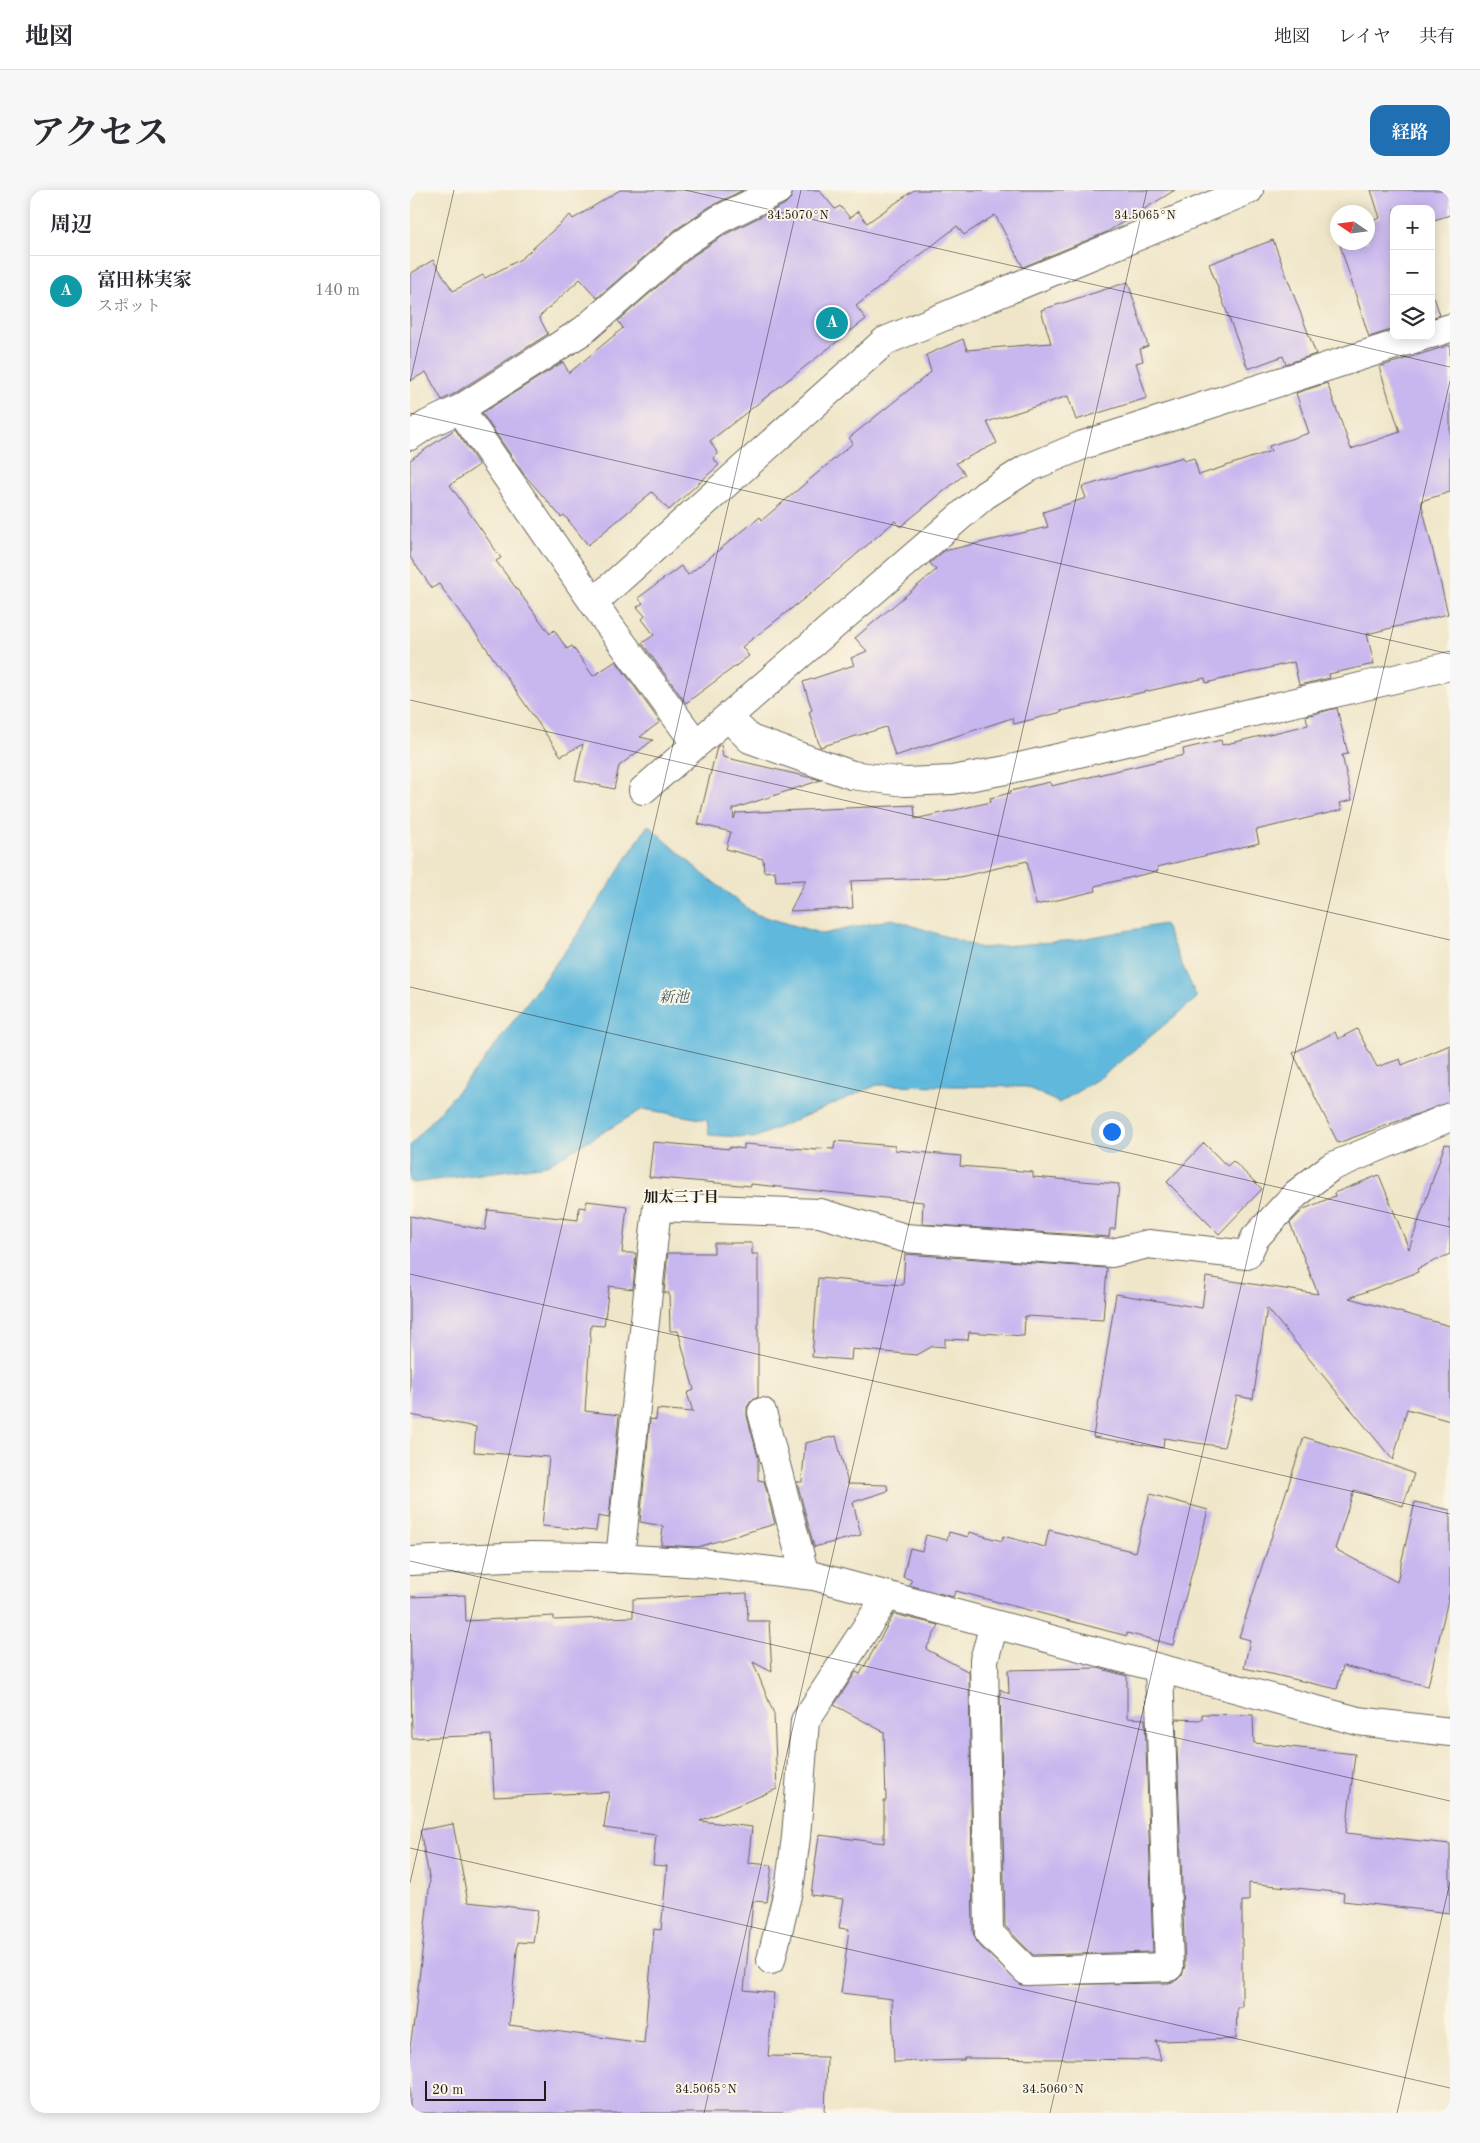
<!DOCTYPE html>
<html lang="ja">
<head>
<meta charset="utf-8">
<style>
  :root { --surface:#fff; --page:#f7f7f7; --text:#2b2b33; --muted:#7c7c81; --line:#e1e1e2; --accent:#1f6fb2 }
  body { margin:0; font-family:"Old Standard TT","Noto Serif JP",serif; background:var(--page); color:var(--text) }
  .controls { position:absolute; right:15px; top:15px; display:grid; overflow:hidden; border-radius:10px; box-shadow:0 2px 12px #0003 }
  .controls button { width:45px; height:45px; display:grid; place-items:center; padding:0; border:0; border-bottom:1px solid var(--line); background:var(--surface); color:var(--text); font:25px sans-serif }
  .compass { position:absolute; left:920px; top:15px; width:45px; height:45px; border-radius:50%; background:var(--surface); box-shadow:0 2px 12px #0003; rotate:283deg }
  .scale { position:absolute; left:15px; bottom:12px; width:121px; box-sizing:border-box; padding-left:5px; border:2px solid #1c1c1c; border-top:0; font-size:14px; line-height:18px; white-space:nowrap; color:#1c1c1c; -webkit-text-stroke:4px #fcf5e5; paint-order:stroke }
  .you { position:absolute; left:701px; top:941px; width:18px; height:18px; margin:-12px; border:4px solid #fff; border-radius:50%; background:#1a73e8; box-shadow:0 0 0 8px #1a73e833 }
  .badge { display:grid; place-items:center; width:32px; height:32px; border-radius:50%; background:var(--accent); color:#fff; font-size:16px; font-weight:700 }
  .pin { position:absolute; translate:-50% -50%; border:2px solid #fff; box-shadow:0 1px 5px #0006 }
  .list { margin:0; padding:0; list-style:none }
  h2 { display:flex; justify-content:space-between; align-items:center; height:65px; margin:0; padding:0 20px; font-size:21px }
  h2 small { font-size:16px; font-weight:400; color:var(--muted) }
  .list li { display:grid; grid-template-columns:32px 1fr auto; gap:15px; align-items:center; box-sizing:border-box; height:70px; padding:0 20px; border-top:1px solid var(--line) }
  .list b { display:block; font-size:19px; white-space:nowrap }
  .list p { margin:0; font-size:16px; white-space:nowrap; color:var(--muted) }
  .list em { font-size:16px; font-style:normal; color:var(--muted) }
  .icon { flex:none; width:28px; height:28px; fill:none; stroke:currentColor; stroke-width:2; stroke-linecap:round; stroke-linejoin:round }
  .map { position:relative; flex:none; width:1040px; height:1923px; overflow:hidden; border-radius:15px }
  header { display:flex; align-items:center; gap:30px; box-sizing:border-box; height:70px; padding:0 25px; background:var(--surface); border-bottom:1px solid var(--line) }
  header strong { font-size:24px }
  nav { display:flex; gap:28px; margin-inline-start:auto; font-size:18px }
  .intro { display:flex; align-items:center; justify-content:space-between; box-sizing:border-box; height:120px; padding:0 30px }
  h1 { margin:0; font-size:35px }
  .button { padding:12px 22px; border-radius:15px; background:var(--accent); color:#fff; font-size:18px; font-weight:700 }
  main { display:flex; gap:30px; padding:0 30px }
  aside { flex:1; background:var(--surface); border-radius:15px; box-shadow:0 2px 12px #0003 }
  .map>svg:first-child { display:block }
  .water { fill:#60b9dd; stroke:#3e6a7c }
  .building { fill:#c8b6ef }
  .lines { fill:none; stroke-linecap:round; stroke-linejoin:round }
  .minor-casing { stroke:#666359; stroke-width:30 }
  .tertiary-casing { stroke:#666359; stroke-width:30 }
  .minor { stroke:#fff; stroke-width:28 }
  .tertiary { stroke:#fff; stroke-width:28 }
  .ticks { fill:none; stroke:#1c1c1c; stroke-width:1; stroke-opacity:0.45 }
  .labels { text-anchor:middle; stroke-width:4; stroke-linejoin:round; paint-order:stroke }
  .water-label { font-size:15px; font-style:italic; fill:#375b69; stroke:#fcf5e5 }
  .neighbourhood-label { font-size:15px; font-weight:bold; fill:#1c1c1c; stroke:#fcf5e5 }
  .ticks-label { font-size:12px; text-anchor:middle; fill:#1c1c1c; stroke:#fcf5e5; stroke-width:4; stroke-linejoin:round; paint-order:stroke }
</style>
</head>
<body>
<header>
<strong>地図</strong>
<nav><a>地図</a><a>レイヤ</a><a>共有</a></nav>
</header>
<div class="intro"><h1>アクセス</h1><a class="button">経路</a></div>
<main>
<aside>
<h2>周辺<small></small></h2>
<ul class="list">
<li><span class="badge" style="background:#0f9aa8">A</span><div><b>富田林実家</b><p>スポット</p></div><em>140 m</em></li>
</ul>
</aside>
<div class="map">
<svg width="1040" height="1923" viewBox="0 0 1040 1923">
  <rect width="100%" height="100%" fill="#fcf5e5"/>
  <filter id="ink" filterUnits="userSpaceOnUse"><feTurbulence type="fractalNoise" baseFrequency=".02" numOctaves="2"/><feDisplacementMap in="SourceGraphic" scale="10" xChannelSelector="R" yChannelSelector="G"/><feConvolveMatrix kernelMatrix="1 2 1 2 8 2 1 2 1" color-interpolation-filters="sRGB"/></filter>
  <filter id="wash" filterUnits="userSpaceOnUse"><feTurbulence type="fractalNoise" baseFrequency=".0096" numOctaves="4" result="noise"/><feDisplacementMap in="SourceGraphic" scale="20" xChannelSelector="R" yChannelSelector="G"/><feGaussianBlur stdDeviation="1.12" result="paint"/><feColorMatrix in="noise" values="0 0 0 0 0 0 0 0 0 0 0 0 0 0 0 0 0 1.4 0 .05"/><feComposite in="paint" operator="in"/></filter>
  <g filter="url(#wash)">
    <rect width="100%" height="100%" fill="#efe6c9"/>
    <!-- water -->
    <path class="water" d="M238,635L293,684L345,724L413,744L482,729L571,758L666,750L754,734L787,808L691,887L649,913L617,897L467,895L344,948L299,945L297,930L233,919L137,975L3,993L0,992V956L72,873L167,745Z"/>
    <g id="blocks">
      <!-- building -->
      <path class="building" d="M210,0H333L299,17L265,40L187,108L170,89L129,127L138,144L42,205L32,210L16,182L0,191V84L23,70L43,101L73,85L75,88L111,69L160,25L163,29Z
        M383,0H409L425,19L430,16L440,28L448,21L457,33L504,0H765L697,42L613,77L585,25L554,45L547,36L446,116L456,129L300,251L308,264L303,268L309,275L259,320L242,302L178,355L154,325L151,327L113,283L72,223L153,172L159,183L213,138L208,131L284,65L316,44L375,14L381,8Z
        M961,0H1040V25L1021,31V19H984V139L959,147L929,52H958V32L970,28Z
        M863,50L906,164L876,174L873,166L838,179L799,74Z
        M718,92L738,156L730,159L733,171L726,173L737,208L666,230L658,206L577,232L587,253L546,273L555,284L490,337L485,331L404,401L332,457L339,466L276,513L232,453L244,445L232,429L235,426L227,417L233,413L228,408L271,376L278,385L350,327L352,330L443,253L439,248L521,182L516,165L553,149L557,160L641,153L631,120Z
        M1021,98L1030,125L1021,128Z
        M1040,155V302L1011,311L1038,424L957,444L964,474L919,484L920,488L889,495L884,472L796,493L795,488L651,521L652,522L604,534L602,528L485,566L476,537L410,557L399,522L402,520L393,492L444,475L441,468L457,461L445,448L526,380L520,373L534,361L638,337L633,322L676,308L672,297L708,286L773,267L774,271L784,268L789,285L861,261L859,256L899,243L886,203L917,193L941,259L990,242L969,177Z
        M45,239L69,275L40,295L91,368L86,371L140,444L144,440L157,459L162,456L183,486L206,471L250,532L230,547L243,550L209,576L204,599L165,590L173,554L151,566L75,456L29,394L22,398L0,367V270Z
        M927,518L938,564L932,565L942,610L930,613L932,620L846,640L849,653L747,677L748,681L685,696L686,701L626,715L617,671L550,687L441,691L443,718L380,721L396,690L366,691L365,681L354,682L353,669L316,659L321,642L288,634L307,557L311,554L313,567L411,590L323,619L324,629L326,623L504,615L505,629L581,612L580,608L600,603V601L640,592L641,596L774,565L773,559L811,550L812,555L898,535L896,526Z
        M947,839L967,877L990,869L992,875L1040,855V912L928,953L883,863L925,842L928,849Z
        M425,951L485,956V960L551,966L550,976L623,982V987L709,994L705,1039H700L699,1047L512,1034L513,1012L341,994V996L239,987L243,952L320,959V957L334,959V954L407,960V958L424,959Z
        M794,953L817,976L823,971L852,999L809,1044L757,992Z
        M1035,954L1040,955V1064L1007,1079L1008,1082L939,1108L1040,1136V1231L997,1219L983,1270L857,1118L843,1209L827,1206L814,1257L754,1248L753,1258L683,1247L706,1104L792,1118L796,1087L908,1104L880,1033L894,1019L925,1006L924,1003L969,985L999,1059Z
        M177,1011L217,1016L212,1063H226L223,1099L199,1096L194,1136L181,1135L175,1221L209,1225L199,1328L188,1326L186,1341L132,1336L139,1267L64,1262L66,1237L0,1225V1026L75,1040L78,1020L168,1030L169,1017L176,1018Z
        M304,1053H342V1064H348V1207L341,1211L337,1217V1226L348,1267V1290L354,1291L365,1334L288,1357L251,1355L253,1336L230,1332L240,1229L246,1230L247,1219L283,1222L277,1203L284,1200L268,1141H260L259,1103H254L258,1063H304Z
        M495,1064L697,1078L693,1130L615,1126L614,1146L559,1142L558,1150L535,1149V1157L523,1156L507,1165L442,1159L441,1170L402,1167L408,1088L493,1095Z
        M426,1246L438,1294L477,1295L478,1301L443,1312L451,1345L404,1357L387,1292H392L395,1253Z
        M894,1247L982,1275L1004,1284L993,1316L944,1300L925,1359L987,1392L1005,1312L1040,1320V1401L1018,1496L933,1476L927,1499L834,1478L840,1450L829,1447Z
        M740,1304L798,1320L763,1455L717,1443V1446L546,1401L543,1407L499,1395L502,1390L493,1387L500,1358L512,1361L516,1345L537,1350L539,1342L558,1347L559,1342L592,1351L593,1346L635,1357L639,1340L725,1362Z
        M337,1403L338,1431H359L362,1482L343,1472L364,1524L367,1599L290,1631L342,1637L338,1673L362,1675L357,1712L343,1711L334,1800L364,1803L358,1866L417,1867L415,1923H0V1857L5,1825L20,1691L10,1640L43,1634L58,1712L128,1720L123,1753L108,1752L99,1835L234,1853L244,1739L251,1740L257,1676L243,1675L246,1645L194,1638L199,1602L84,1607L81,1545L2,1548L0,1407L55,1405L56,1431L144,1426V1430L223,1427V1409Z
        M484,1424L529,1435L516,1459L559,1482L563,1743L568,1754L611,1795L759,1793L767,1790L772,1785L775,1776L766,1529L792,1530V1524L843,1525L844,1553L945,1564L936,1643L1040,1654V1723L933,1711L934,1703L839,1693V1711H832V1817H827L826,1849L746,1851L751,1870L554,1868V1870L484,1872L482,1809L431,1803L439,1739L429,1738L434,1709L401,1705L409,1645L474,1653V1611H476L474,1542L424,1515L446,1482L450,1484Z
        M688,1478L717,1486V1528L735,1529L743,1762L623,1765L595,1736L590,1499L599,1504L598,1480Z"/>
    </g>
  </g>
  <g filter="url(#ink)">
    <use href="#blocks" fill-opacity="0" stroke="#666359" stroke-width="1"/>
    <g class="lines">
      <!-- minor casing -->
      <g class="minor-casing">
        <path id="minor" d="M1021,144L1040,138
          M50,219L196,431L286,554
          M0,246L18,234L50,219L174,140L274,53L308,30L368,0
          M184,412L475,151L839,0
          M318,527L340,549L442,585L495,592L542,590L596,580L1040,476
          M233,600L575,305L616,279L673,255L1013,146
          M352,1222L395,1385
          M210,1369L247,1017L410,1023L495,1048L702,1063L738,1054L837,1065L845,1048L886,1004L921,977L1040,927
          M584,1435L574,1470L579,1743L617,1781L759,1777L749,1479
          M361,1770L380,1693L386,1647L395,1531L477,1406"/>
      </g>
      <!-- tertiary casing -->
      <g class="tertiary-casing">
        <path id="tertiary" d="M0,1371L121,1366L187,1367L293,1373L404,1386L948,1531L1040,1542"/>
      </g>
      <!-- minor -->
      <use href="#minor" class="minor"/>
      <!-- tertiary -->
      <use href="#tertiary" class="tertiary"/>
    </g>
  </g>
  <!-- ticks -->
  <path class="ticks" d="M275,0L1040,177M0,192L44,0M0,223L1040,464M0,510L1040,750M0,797L1040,1037M0,1084L1040,1324M0,1371L1040,1611M0,1658L1040,1898M0,1693L391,0M294,1923L737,0M640,1923L1040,191M987,1923L1040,1692"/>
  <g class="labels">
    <!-- water labels -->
    <g class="water-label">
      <text x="264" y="812">新池</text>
    </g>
    <!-- neighbourhood labels -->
    <g class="neighbourhood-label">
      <text x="271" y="1012">加太三丁目</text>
    </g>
  </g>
  <g class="ticks-label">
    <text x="735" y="29">34.5065°N</text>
    <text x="388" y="29">34.5070°N</text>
    <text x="296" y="1903">34.5065°N</text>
    <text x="643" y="1903">34.5060°N</text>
  </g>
</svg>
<div class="controls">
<button>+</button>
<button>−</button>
<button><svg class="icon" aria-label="layers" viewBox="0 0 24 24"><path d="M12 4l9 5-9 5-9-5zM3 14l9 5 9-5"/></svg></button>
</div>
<svg class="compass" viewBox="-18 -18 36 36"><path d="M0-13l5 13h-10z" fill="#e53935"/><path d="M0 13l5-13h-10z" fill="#7c7c81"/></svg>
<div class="scale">20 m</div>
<div class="you"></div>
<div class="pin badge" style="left:422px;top:133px;background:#0f9aa8">A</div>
</div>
</main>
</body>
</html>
